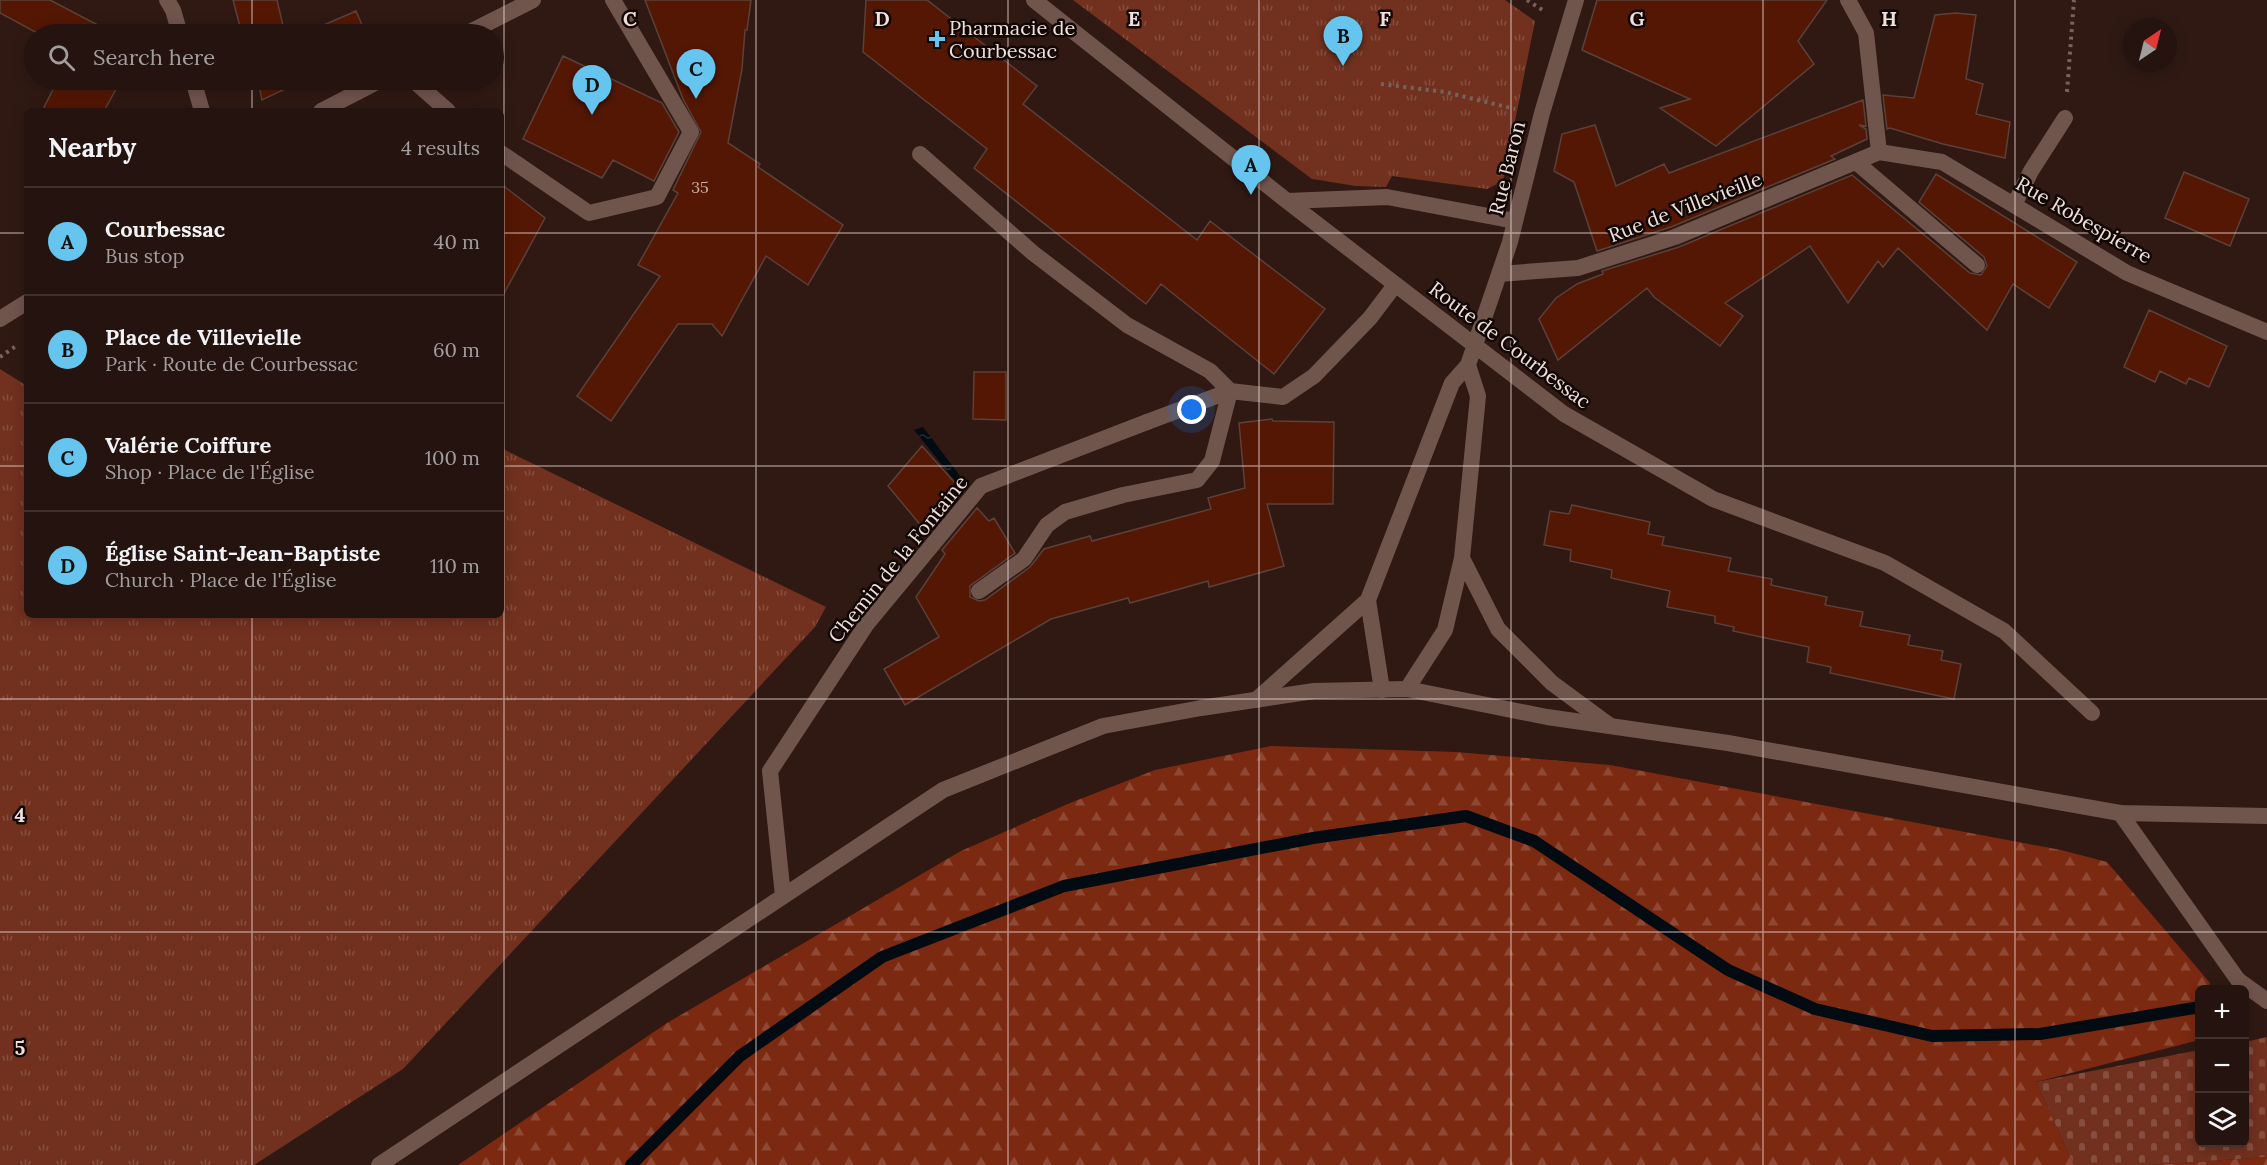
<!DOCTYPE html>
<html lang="en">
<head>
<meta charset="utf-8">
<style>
  :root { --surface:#24130e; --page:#2c1c17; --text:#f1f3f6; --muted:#a39e9e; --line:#41322e; --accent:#65c5ee }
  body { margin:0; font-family:Lora,serif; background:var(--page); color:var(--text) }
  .controls { position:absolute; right:18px; bottom:18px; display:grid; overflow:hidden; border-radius:9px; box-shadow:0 3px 15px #0003 }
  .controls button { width:54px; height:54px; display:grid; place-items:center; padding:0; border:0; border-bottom:2px solid var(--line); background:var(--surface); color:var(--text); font:30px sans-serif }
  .compass { position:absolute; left:2123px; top:18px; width:54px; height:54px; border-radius:50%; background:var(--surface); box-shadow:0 3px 15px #0003; rotate:35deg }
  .you { position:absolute; left:1192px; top:410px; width:21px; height:21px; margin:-15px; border:4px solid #fff; border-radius:50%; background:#1a73e8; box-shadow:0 0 0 9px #1a73e833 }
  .badge { display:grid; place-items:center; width:39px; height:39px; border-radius:50%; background:var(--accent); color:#111; font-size:20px; font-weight:700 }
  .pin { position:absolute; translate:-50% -50px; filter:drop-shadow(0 2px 3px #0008) }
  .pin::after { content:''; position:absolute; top:32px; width:21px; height:18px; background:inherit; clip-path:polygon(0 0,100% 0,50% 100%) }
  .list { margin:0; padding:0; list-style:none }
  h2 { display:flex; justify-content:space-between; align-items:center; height:78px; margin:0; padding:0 24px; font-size:26px }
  h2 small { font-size:20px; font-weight:400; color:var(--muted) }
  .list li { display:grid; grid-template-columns:39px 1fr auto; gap:18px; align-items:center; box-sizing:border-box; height:108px; padding:0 24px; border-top:2px solid var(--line) }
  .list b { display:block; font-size:22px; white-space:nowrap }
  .list p { margin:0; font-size:20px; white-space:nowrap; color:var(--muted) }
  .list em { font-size:20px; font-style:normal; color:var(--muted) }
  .icon { flex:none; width:33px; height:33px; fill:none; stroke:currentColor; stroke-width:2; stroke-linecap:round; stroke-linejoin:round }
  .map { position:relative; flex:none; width:2267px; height:1165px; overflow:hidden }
  .search { position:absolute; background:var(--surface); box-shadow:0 3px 15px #0003; left:24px; top:24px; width:480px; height:66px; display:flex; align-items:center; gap:15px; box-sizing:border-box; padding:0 21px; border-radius:33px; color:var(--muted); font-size:22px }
  .panel { position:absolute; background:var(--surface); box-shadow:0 3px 15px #0003; left:24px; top:108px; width:480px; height:510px; border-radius:9px }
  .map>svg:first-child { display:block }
  .grass { fill:url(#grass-tufts) }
  .forest { fill:url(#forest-firs) }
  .cemetery { fill:url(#cemetery-stones) }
  .water { fill:url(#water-ripples) }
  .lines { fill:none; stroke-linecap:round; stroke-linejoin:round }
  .stream { stroke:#010b11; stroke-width:12 }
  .building { fill:#541704; stroke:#5b4139; stroke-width:1.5 }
  .path { stroke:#77625d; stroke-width:4; stroke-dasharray:3 4.5; stroke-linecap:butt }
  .service { stroke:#70554d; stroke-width:16 }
  .minor { stroke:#70554d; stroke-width:16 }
  .tertiary { stroke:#70554d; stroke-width:16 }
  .grid { fill:none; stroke:#f0dfda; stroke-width:1.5; stroke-opacity:0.55 }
  .poi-dot { fill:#65c5ee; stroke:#110705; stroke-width:2 }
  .labels { text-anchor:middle; stroke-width:5; stroke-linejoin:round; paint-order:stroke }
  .number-label { font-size:16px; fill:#c9ada4 }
  .poi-label { font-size:20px; fill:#f0dfda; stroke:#110705; text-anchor:start }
  .street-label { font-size:20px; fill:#f0dfda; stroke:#110705 }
  .grid-label { font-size:20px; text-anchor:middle; font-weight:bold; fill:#f0dfda; stroke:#110705; stroke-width:5; stroke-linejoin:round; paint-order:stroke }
</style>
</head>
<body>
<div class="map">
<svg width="2267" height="1165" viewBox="0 0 2267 1165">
  <defs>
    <pattern id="grass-tufts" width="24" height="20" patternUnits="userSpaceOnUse" patternTransform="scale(1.5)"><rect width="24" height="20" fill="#72311f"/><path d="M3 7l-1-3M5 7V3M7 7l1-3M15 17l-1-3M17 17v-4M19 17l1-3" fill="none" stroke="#864e3f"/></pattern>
    <pattern id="forest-firs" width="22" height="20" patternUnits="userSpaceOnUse" patternTransform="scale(1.5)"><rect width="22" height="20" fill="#7c2911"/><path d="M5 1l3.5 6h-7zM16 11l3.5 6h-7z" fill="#8f4833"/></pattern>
    <pattern id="cemetery-stones" width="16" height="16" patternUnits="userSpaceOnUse" patternTransform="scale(1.5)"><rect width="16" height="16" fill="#72311f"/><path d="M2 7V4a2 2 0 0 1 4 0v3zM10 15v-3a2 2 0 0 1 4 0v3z" fill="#864e3f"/></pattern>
    <pattern id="water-ripples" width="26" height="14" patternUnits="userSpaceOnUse" patternTransform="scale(1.5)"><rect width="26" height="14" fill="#010b11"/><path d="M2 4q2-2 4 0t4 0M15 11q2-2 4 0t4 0" fill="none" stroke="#262e33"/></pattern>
  </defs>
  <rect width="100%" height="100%" fill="#301913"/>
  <!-- grass -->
  <path class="grass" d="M1073,0H1505L1535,21L1503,181L1487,189L1392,176L1386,187L1356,186L1312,179Z
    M0,369L27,386V615H501V448L826,607L815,627L403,1069L254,1165H0Z"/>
  <!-- forest -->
  <path class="forest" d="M1271,746L1456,752L1610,765L2061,850L2107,862L2210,983L2209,989L2200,990L2199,1040L2036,1082L2074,1165H458L667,1023L961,851L1070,803L1155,770Z
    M2267,1157V1165H2149Z"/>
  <!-- cemetery -->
  <path class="cemetery" d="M2267,1037V1157L2149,1165H2074L2036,1082L2199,1050L2200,1142H2244L2245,1042Z"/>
  <!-- water -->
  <path class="water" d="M923,427L964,481L960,487L914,430Z"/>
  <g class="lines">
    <!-- stream -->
    <path class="stream" d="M631,1165L740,1056L882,957L1064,886L1313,838L1466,816L1534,841L1728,970L1815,1009L1932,1036L2040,1034L2200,1007"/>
  </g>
  <!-- building -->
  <path class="building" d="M0,0H50L115,34H39L0,13Z
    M233,0H277L285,34H242Z
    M645,0H751L747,30H745L742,69L728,143L760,164L758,167L843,225L808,285L766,256L722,336L712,324H678L611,421L577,396L660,276L638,265L678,193L673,190L701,132L683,99Z
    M866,0H927L1037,86L1023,104L1197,240L1210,221L1325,309L1274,374L1161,284L1146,304L974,168L987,149L863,52Z
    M1597,0H1827L1798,41L1814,64L1716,146L1660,108L1690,99L1582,50Z
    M356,11L366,34H303Z
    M1956,13L1976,15L1966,79L1983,84L1976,114L2010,122L2005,158L1943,144L1890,128L1887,129L1883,95L1914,98L1935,15Z
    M563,56L662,103L679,132L654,181L613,160L602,178L523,139Z
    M58,80H121L104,111H42Z
    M258,80H304L262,100Z
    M1863,100L1866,126L1859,125L1866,129L1867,139L1831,156L1835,159L1671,227L1597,251L1574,182L1554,171L1562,134L1595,125L1616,186L1664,164L1669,173Z
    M2184,172L2249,199L2230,246L2165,218Z
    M1936,174L2077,262L2049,308L2013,284L1987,330L1898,248L1883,267L1878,261L1848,303L1810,246L1725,303L1743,316L1720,346L1654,297L1647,288L1558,360L1539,319L1556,298L1577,284L1603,274L1602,271L1679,247L1852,175L1970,273L1981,275L1987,266L1984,257L1919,202Z
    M501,184L545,218L501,299Z
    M2149,310L2227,346L2209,387L2189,378L2186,384L2160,371L2155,382L2124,367Z
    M974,372H1006V420L973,419Z
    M1272,419L1273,421L1334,422L1333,504H1267L1284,566L1209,587L1208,581L1130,603L1128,598L1051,619L905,705L884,669L939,637L916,597L945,554L942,550L977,508L989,521L994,518L1015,553L970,586V597L979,601L985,600L1030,567L1044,549L1090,536L1092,541L1211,509L1208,498L1245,488L1239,423Z
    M922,446L963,492L928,534L888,486Z
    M1572,505L1650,522L1648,534L1664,537L1662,545L1731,558L1728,571L1772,579L1771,585L1827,597L1825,605L1863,612L1860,626L1910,635L1908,645L1943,651L1941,660L1961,664L1954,699L1830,673L1831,667L1807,662L1809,647L1733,631L1734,627L1715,623V616L1667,607L1670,591L1611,578L1612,570L1570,561L1571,550L1544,545L1550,511L1569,514Z"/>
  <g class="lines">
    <!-- path -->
    <path class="path" d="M1527,0L1544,11
      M1381,84L1445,92L1515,109
      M2067,92L2074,0
      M0,357L16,346"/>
    <!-- service -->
    <path class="service" d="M920,154L1033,253L1127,325L1210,371L1230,391L1212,461L1197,480L1123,495L1065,512L1047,525L1024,559L979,591
      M783,896L770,771L866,625L981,486L1147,422"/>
    <!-- minor -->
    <path class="minor" d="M167,0L173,10L180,34
      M1034,0L1287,201L1564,414L1713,499L1885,563L2004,631L2092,713
      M1848,0L1866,33L1879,152
      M466,34L533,0
      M193,80L202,111
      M413,80L448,111
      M321,111L381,80
      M501,153L589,213L657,197L691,132L613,0
      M1856,162L1977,265
      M1287,201L1387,197L1515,221
      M2014,205L2031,171L2065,118
      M1499,274L1578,268L1675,237L1879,152L1942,162L2127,273L2267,332
      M0,319L27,302
      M1147,422L1230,391L1283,397L1314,376L1370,318L1395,285
      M1462,558L1498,629L1552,683L1609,725
      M1368,600L1382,690
      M1407,689L1445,630L1462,558L1478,396L1468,365
      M1256,700L1368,600L1452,383L1468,365L1510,242L1542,113L1576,0
      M2120,813L2238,980L2267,1001"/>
    <!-- tertiary -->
    <path class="tertiary" d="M379,1165L943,790L1103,726L1201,708L1314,691L1407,689L1547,717L1728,743L2120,813L2267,816"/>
  </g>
  <!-- grid -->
  <path class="grid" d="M252,0V34M504,0V1165M756,0V1165M1008,0V1165M1259,0V1165M1511,0V1165M1763,0V1165M2015,0V1165M252,80V111M0,233H27M501,233H2267M0,466H27M501,466H2267M252,615V1165M0,699H2267M0,932H2267"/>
  <!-- markers -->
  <path class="poi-dot" d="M934 30h6v6h6v6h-6v6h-6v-6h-6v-6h6z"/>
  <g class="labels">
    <!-- number labels -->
    <g class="number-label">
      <text x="700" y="193">35</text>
    </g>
    <!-- poi labels -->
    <g class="poi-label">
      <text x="949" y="35">Pharmacie de<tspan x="949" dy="23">Courbessac</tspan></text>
    </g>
    <!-- street labels -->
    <g class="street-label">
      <text transform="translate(1507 168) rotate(-76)" y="7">Rue Baron</text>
      <text transform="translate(1685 207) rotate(-21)" y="7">Rue de Villevieille</text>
      <text transform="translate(2084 220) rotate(30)" y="7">Rue Robespierre</text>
      <text transform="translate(1510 345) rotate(37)" y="7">Route de Courbessac</text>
      <text transform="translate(898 559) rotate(-51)" y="7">Chemin de la Fontaine</text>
    </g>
  </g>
  <g class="grid-label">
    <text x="630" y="26">C</text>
    <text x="882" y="26">D</text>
    <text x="1134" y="26">E</text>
    <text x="1385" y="26">F</text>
    <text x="1637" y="26">G</text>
    <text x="1889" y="26">H</text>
    <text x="20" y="822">4</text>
    <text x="20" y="1055">5</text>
  </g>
</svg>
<div class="controls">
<button>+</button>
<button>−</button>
<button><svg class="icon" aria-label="layers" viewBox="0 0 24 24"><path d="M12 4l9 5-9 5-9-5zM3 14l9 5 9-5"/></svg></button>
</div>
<svg class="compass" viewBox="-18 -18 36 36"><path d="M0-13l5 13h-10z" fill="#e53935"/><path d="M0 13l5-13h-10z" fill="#a39e9e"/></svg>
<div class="you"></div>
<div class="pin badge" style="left:1251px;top:195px">A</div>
<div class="pin badge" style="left:1343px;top:66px">B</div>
<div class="pin badge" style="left:696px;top:99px">C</div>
<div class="pin badge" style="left:592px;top:115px">D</div>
<div class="search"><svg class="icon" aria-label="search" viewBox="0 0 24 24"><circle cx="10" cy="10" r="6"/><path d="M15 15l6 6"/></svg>Search here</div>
<section class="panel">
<h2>Nearby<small>4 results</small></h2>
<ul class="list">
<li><span class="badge">A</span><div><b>Courbessac</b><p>Bus stop</p></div><em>40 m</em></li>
<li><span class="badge">B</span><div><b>Place de Villevielle</b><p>Park · Route de Courbessac</p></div><em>60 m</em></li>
<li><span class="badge">C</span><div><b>Valérie Coiffure</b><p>Shop · Place de l'Église</p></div><em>100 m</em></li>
<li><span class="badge">D</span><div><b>Église Saint-Jean-Baptiste</b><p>Church · Place de l'Église</p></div><em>110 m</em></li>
</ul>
</section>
</div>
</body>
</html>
